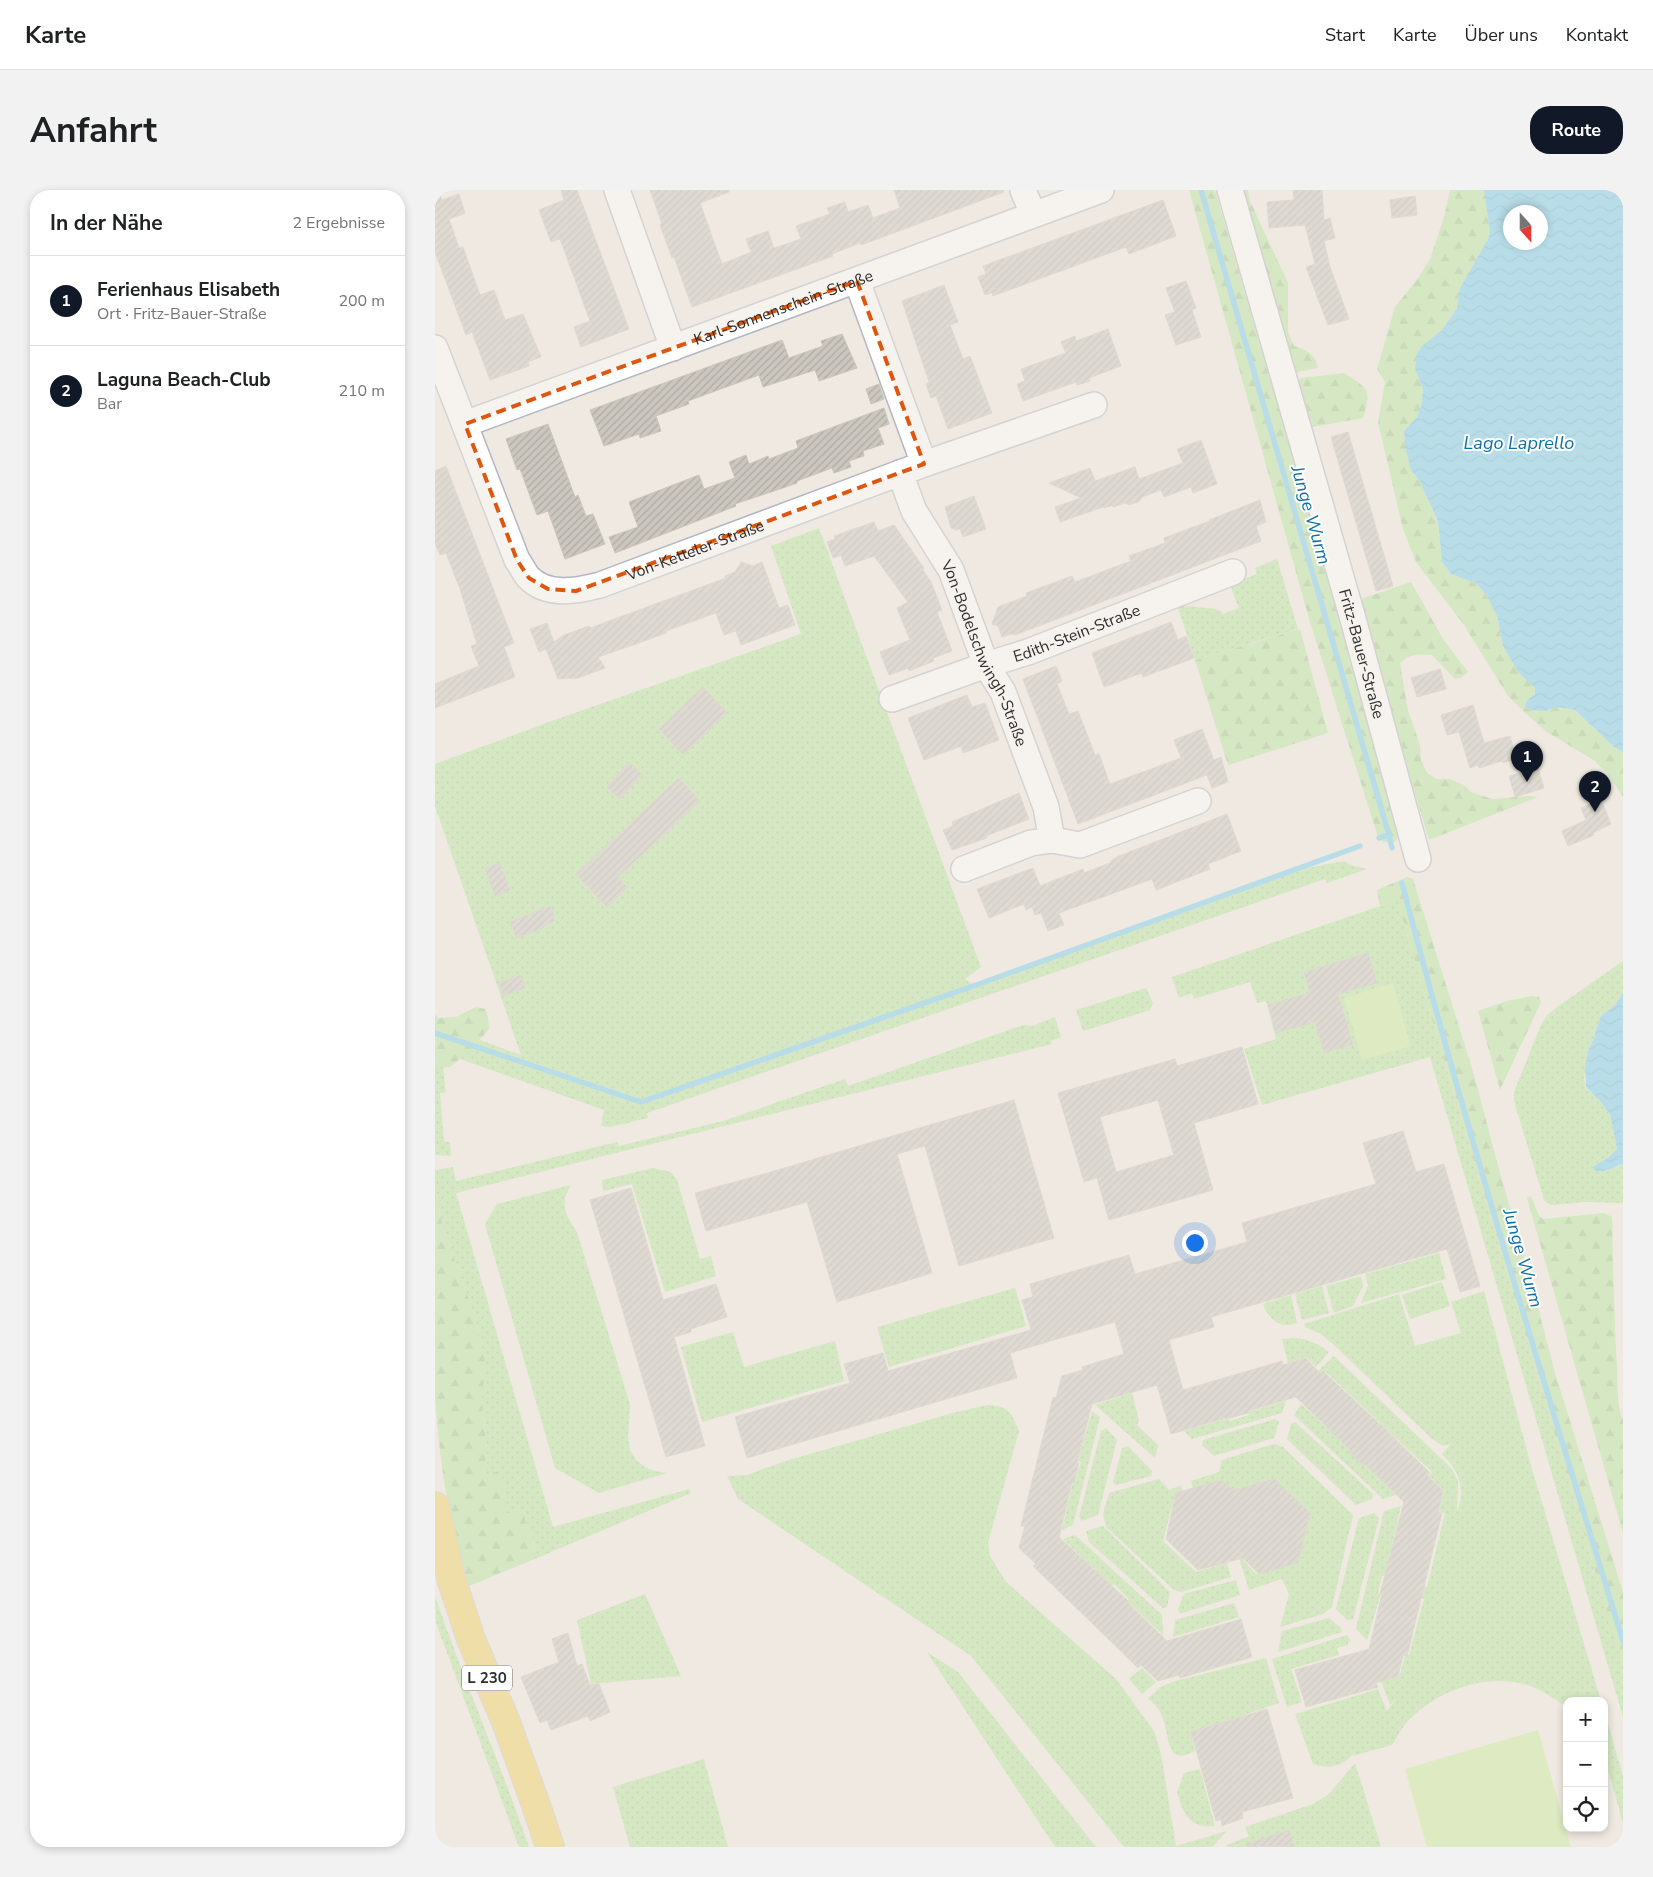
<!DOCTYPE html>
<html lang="de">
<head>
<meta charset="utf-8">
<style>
  :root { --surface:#fff; --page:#f2f2f2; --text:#202124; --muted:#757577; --line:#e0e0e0; --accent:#111827 }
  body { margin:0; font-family:"Nunito Sans",sans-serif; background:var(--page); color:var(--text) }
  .controls { position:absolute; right:15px; bottom:15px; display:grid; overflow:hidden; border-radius:10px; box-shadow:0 2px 8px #0003 }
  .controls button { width:45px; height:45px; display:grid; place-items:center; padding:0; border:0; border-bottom:1px solid var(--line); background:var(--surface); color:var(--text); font:25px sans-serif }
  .compass { position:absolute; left:1068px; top:15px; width:45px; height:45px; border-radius:50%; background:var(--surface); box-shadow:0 2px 8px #0003; rotate:159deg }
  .you { position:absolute; left:759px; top:1052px; width:18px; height:18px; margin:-12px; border:4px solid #fff; border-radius:50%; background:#1a73e8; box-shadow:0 0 0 8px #1a73e833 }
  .badge { display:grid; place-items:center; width:32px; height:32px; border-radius:50%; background:var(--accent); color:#fff; font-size:16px; font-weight:700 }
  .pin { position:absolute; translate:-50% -41px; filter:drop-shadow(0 1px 2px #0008) }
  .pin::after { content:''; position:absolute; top:26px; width:18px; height:15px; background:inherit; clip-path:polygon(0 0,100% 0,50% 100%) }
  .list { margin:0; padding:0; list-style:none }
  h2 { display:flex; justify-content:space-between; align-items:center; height:65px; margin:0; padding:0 20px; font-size:21px }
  h2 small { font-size:16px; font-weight:400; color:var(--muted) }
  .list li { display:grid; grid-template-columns:32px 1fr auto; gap:15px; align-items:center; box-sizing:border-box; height:90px; padding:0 20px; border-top:1px solid var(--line) }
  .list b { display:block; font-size:19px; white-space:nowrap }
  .list p { margin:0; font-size:16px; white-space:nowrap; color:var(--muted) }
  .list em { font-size:16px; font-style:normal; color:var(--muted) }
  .icon { flex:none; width:28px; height:28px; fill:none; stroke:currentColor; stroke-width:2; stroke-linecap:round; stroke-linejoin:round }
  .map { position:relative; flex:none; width:1188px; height:1657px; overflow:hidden; border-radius:20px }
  header { display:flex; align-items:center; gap:30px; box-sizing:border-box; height:70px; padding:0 25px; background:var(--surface); border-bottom:1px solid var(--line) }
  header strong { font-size:24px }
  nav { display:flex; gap:28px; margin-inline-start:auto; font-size:18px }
  .intro { display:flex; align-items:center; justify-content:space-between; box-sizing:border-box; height:120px; padding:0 30px }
  h1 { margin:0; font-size:35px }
  .button { padding:12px 22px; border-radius:20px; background:var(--accent); color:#fff; font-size:18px; font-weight:700 }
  main { display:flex; gap:30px; padding:0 30px }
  aside { flex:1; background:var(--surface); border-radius:20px; box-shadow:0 2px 8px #0003 }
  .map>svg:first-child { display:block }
  .green { fill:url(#green-dots) }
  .forest { fill:url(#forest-firs) }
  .pitch { fill:#c9ec9a }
  .water { fill:url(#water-waves); fill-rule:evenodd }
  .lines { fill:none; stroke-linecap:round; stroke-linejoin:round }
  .stream { stroke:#75cff0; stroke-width:5.5 }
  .building { fill:url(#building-hatch); stroke:#cbc5ba; fill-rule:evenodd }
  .minor-casing { stroke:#b4b7c1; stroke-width:28 }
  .major-casing { stroke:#c9c9c9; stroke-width:30 }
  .minor { stroke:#fff; stroke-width:25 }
  .major { stroke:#f2d163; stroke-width:28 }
  .marked { fill:none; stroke:#df570e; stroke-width:4; stroke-dasharray:10 6; stroke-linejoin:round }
  .labels { text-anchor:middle; stroke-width:4; stroke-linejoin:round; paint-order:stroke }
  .shield { fill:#fff; stroke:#6d6d6d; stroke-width:1 }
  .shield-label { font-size:15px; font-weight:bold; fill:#2e2e2e }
  .street-label { font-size:16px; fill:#2e2e2e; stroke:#fff }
  .water-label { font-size:18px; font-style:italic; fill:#0d6fa3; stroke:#fff }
</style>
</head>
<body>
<header>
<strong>Karte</strong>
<nav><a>Start</a><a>Karte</a><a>Über uns</a><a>Kontakt</a></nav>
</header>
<div class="intro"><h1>Anfahrt</h1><a class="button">Route</a></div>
<main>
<aside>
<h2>In der Nähe<small>2 Ergebnisse</small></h2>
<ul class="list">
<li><span class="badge">1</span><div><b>Ferienhaus Elisabeth</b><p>Ort · Fritz-Bauer-Straße</p></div><em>200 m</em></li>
<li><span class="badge">2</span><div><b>Laguna Beach-Club</b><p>Bar</p></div><em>210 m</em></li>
</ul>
</aside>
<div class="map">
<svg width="1188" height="1657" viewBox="0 0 1188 1657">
  <defs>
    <pattern id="green-dots" width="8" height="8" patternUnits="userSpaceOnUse" patternTransform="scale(1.25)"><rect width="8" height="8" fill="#b6e59e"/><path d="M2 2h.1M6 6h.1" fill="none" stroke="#9dc588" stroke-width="1.8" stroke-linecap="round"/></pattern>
    <pattern id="forest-firs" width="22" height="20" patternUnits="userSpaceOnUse" patternTransform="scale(1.25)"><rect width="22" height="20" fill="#b6e59e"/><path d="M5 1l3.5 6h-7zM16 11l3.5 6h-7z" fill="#9dc588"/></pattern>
    <pattern id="water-waves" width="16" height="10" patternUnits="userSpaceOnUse" patternTransform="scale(1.25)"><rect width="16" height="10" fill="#75cff0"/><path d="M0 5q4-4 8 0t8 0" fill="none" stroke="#66b2ce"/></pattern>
    <pattern id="building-hatch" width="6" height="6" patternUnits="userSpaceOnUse" patternTransform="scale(1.25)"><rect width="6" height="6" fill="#cbc7bf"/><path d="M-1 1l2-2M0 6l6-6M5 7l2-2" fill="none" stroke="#afaba4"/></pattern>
  </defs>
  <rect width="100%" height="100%" fill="#efe9e1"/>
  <!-- green -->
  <path class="green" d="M384,338L546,777L530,789L539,796C593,777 647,759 700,739C768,712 837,682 910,671L913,674L932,679L892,693L890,689L212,923L213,928L175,937L166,936L169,920L25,869L45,850L86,865L0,616V574L125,528L366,444L336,356Z
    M842,369L863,439L760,470L742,415L780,419L786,421L788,424L804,418L795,395L822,384L820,378Z
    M963,710L974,751L1188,1475V1527L995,867L827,915L809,859L841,849L831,811L822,813L815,792L759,809L757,803L744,808L737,787Z
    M1188,771V803L1180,815L1166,826L1162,836L1159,848L1153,861L1149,888L1151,898L1165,911L1175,924L1182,959L1173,968L1159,976V980L1171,981L1187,974L1188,975V1013L1151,1012L1116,1015L1109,1010L1079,911V902L1106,835L1112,825L1122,817Z
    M711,798L718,813L715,820L648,841L641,820Z
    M620,827L626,847L616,851L617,854L21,1003L118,1337L254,1299L256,1303L102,1368L96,1342L91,1335L89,1320L77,1325L70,1323L68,1314L49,1286L52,1260L46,1205L50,1189V1171L41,1130L8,1037L0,997V980L18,977L21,991L182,952L184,956L288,931L410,889L413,896L588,835L597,836Z
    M8,877L11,902L5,903L9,952H15L16,966L0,965V878Z
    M218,978L236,982L242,990L265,1069L276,1066L281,1086L230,1102L197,994L168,1001L167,990Z
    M136,995C124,1014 130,1024 142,1042L195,1214L193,1246L195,1260L202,1271L215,1280L232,1283L164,1303L120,1278L50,1034L62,1014Z
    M1004,1063L1011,1089L926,1113L933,1095L930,1084Z
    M926,1086L928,1096L918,1116L899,1123L891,1096Z
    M1007,1092L1015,1116L975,1129L967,1105Z
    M887,1096L894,1123L867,1130L860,1104Z
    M580,1098L591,1136L454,1177L442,1137Z
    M1049,1101L1095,1272L1166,1511H1132V1517C1121,1510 1110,1502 1098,1497C1056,1481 1004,1499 974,1530C967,1537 962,1547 957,1555L918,1566L920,1562C908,1576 896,1580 878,1574L860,1524L943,1499L952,1521L962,1508L955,1515L946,1491L965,1484L970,1465H974L989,1409L984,1407L987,1396L992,1397L1010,1323L1004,1321L1009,1301L994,1286L997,1282L954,1242L950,1245L942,1237L945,1233L891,1182L887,1185L883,1181L899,1166L1017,1279L1023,1291L1022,1321C1031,1299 1024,1280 1007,1264L1016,1254L1008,1256L996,1248L901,1157L886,1144L870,1137L869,1134L964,1104L980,1156L1026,1143L1016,1112Z
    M856,1105L862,1133C845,1139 834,1130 828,1114Z
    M298,1142L309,1177L400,1151L409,1191L267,1232L246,1157Z
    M856,1148C871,1148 882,1153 894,1162L881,1177L870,1167L853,1173L847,1149Z
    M697,1203L704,1230L702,1235L723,1255L720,1268L660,1215Z
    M851,1211L847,1223L757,1249L749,1241L794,1228L795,1231L814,1225L813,1222Z
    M866,1214L916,1260L961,1305L948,1309L859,1225Z
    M553,1215C574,1216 577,1224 584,1241L553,1353L555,1366L571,1392L681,1489L719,1541L726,1564L741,1656L792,1641L777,1657H689L536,1466L303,1309L292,1286L312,1285L347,1272L521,1222Z
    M657,1221L665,1227L638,1335L627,1340L638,1291L640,1292L646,1272L643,1271Z
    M840,1229L844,1232L839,1248L779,1266L767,1255L768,1250Z
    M860,1232L938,1304L937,1309L921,1315L852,1249L856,1234Z
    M671,1238L682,1250L663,1325L647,1331L644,1327L666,1241Z
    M839,1254L848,1257L918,1325L897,1417L888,1424L845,1437L854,1404L847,1389L814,1400L804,1367H806L821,1384L860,1373L872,1324L836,1289L796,1302L758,1298L756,1291L784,1282L787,1270Z
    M693,1256L717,1281L716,1286L681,1295L678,1293L687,1258Z
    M724,1289L734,1300L746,1295L748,1303L740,1305L728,1351L761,1382L792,1373L796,1387L746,1402L739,1400L671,1337L668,1324L674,1303Z
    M966,1316L950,1386H947L943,1403L946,1404L932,1450L921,1439L949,1321Z
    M939,1323L944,1328L918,1429L912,1430L901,1419L924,1328Z
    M668,1336L735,1402L732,1417L728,1418L654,1352L651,1341Z
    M640,1345L727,1425L728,1445L692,1411L694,1409L679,1394L677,1396L628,1349Z
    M801,1390L805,1405L745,1424L743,1419L749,1404Z
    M210,1404L246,1486L156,1494L142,1430Z
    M0,1406C29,1491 65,1572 94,1657H84L1,1433Z
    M799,1413L804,1427L738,1447L740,1430Z
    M894,1428L906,1438L907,1442L843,1462L847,1441Z
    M912,1445L916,1451L913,1452V1455L902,1458L904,1465L856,1479L867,1512L852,1517L837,1469Z
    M492,1462L523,1482L661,1657H620Z
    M831,1468L844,1513L756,1543L760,1561C729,1577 736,1546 727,1526C725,1520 718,1513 713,1508L727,1496L740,1491Z
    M707,1478L721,1492L707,1504L694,1489Z
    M1169,1520L1188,1586V1633L1169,1566Z
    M269,1569L293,1657H195L178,1597Z
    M920,1573L946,1657H792V1655L814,1646L810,1637L878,1614L893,1605Z
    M765,1579L780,1636C754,1639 748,1623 742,1602L749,1583Z"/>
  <!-- forest -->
  <path class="forest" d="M754,0H780L967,645L959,652H948L943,647L875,432Z
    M803,0H813L815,11L853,93V142L859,156C872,160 880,164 883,178L857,183Z
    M1015,0H1049L1055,43L1052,51L1025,98L1022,118L980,179L988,199L986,216L982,227L969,241L976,280L984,290L1003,331L1007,372L1016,384L1042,394L1052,406L1062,426L1068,456L1083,482L1100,498V504L1093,509V520L1110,521L1122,517L1140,520L1179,557L1188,562V607L1175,587L1160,571L1112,542L1089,522L1073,506L1029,435L981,372L968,339L943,232L950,192L942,179L960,117L984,87L995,69L1009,27Z
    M909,183C933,199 937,198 928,228L872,238L859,192L867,188Z
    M976,392L1008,449L1033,482L1026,488L1020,489L997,465C984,464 975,463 965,473L973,521L985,555L986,570L992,583L1002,589H1015L1029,595L1036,602L1057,609L1094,606L1103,607L994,650L923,418L926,409Z
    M865,439L893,543L793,575L760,470Z
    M972,687L978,689L1040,888L1063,976L1096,1091L1120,1183L1188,1402V1475L974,751L963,711L945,716L942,700Z
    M1097,806L1104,807L1106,812L1065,900L1043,821L1072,811Z
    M41,817L50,819L53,827L54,839L36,860L15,877L0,878V824L3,828L21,827Z
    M0,997L8,1037L41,1130L50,1171V1189L46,1205L52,1260L49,1286L52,1288L55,1283L62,1282L68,1289L70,1323L77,1325L85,1318L89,1320L91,1335L96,1342L102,1368L34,1396C13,1335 5,1272 0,1208Z
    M1096,1006L1104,1026L1108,1029L1169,1023L1177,1027C1178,1077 1179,1127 1182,1177C1183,1194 1181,1215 1188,1230V1343L1092,1008Z"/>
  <!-- pitch -->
  <path class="pitch" d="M958,793L976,856L927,870L909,808Z
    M1103,1540L1136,1657H992L970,1579Z"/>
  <!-- water -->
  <path class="water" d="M1049,0H1188V562L1179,557L1140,520L1122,517L1110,521L1093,520L1090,515L1093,509L1100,504V498L1083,482L1068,456L1062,426L1052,406L1042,394L1016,384L1007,372L1003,331L984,290L976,280L970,256L969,241L982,227L986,216L988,199L980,179L982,164L987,156L1007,140L1022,118L1025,98L1052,51L1055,43ZM1076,22H1106V52H1076Z
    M1188,803V975L1186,974C1177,978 1169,984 1159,980V976L1173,968L1182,959L1175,924L1165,911L1151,897L1150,877L1153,861L1159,848L1162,836L1166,826L1180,815Z"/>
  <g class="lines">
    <!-- stream -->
    <path class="stream" d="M766,0L954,645L957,658
      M944,648L954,645
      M967,693C1033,947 1111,1199 1188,1451
      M0,843L206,912L544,794L925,656"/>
  </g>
  <!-- building -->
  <path class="building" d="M0,0H3L7,10L24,4L30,23L14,29L24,58L28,57L45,105L59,100L70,130L88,124L106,167L93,172L94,176L55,190L37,142L31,145L0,62Z
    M126,0H142L194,139L146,157L139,137L155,131L125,49L116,52L104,20L129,10Z
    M215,0H294V2L265,13L287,74L316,62L311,49L333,41L339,58L366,49L361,36L395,24L392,18L410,12L413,22L433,15L438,28L465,18L459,0H568L569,2L426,55L425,53L397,64L398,66L257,117L239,67L237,68L225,35L227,34Z
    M858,0H887L889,30L895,28L900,48L889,51L895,77L914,129L893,135L871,77L880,74L870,35L834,38L832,12L859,10Z
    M980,6L982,25L957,28L955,10Z
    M728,10L741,46L694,64L691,57L558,106L557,103L550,105L543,87L551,84L548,76Z
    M751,91L761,118L757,120L766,147L741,155L730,125L740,122L731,98Z
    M509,95L523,132L515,135L528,169L535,166L557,223L513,239L501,206L496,208L491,194L494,192L467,111Z
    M673,139L686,176L654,188L655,191L642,195L641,192L588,211L582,194L590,191L586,179L631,163L626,152L640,146L641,151Z
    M407,144L422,178L384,191L380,180L328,197L324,185L253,211L254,214L221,226L226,241L205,248L204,244L169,256L155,220L347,150L354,168L388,156L386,151Z
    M444,194L449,209L436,214L431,199Z
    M449,218L454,234L443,238L449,254L428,261L429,266L414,271L416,277L399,283L397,278L362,291V293L345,299L300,314L301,316L180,363L174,347L203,337L194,312L264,285L269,299L300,288L294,272L311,265L314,274L333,266L334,269L363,258L361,251Z
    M113,234L140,307L143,305L151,326L158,324L170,354L130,369L113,321L102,325L85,279L82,280L71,249Z
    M913,242L958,396L941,401L896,247Z
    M766,250L782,294L758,303L756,297L729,307L726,300L707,307L705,311L694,315L690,313L678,317V315L669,318L668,317L625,332L620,317L646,308L614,293L655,278L660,291L700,277L704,289L748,273L742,259Z
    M11,276L79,453L69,457L80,487L0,518V494L44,476L36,456L42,454L25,399L11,363L5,365L0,353V281Z
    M539,306L551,339L528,347L525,339L521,340L516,338L510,317Z
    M825,310L831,332L821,336L826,351L580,445L576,444L567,447L563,436L557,434L563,417L592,406L591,403L637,386L640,392L696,371L694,366L730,353L729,348L775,331L774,330Z
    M439,332L443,341L459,335L489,378L487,379L496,392L507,420L502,422L517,461L498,468L499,471L474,481L473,478L454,485L445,462L475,450L462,418L473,412L439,366L410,376L406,365L398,368L392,352L400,349L399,346Z
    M306,372L318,376L327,372L344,418L353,415L360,435L306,455L301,441L289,445L281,423L231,441V443L201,454L163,467L170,478L140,489V488L123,489L111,459L104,462L95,439L112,433L119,452L129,445L154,436L155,438L291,388L290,386L300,382Z
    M736,432L743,450L751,446L759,468L708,487L707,483L669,497L657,463Z
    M621,476L627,491L622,494L634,524L643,521L660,565L664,564L675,594L746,568L739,550L767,539L779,570L786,567L793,592L777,598L772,585L643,634L588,489Z
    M1005,479L1011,499L982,507L976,488Z
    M268,497L292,523L248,565L224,539Z
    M532,505L537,517L550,513L564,550L528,563L526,556L489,570L473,528Z
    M1038,515L1049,553L1075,546L1081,568L1068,573L1067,571L1044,578L1043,575L1035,578L1024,542L1012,545L1006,525Z
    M194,572L207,584L185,609L172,597Z
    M1103,578L1109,598L1080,607L1074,586Z
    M244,588L265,611L183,687L192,697L172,717L141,684Z
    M584,603L594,629L551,646L552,648L517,660L508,640L518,636L517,632Z
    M1166,609L1176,634L1158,643L1159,645L1133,656L1127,641L1151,630L1146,618Z
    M792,624L806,661L773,674L775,679L721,700L717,689L624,723L629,735L613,741L606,723L600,725L597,717L591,720L589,714L554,728L542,699L598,678L605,696L648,679L649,683L675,673L677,670L684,666Z
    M65,673L75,700L60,706L50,678Z
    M115,716L119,725V731L107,737V739L81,748L75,732Z
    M933,763L942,793L903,804L918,854L889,863L880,832L841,843L833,815L875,803L869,782Z
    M85,785L90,798L68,806L64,793Z
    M807,857L823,914L759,933L778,1000L674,1030L662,988L649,992L623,903L740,869L742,876ZM723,910L739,965L681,982L665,927Z
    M579,910L619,1048L524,1076L490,956L462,964L497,1083L402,1112L372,1012L271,1041L260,1003L336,982Z
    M968,941L981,982L1009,974L1045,1096L1025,1102L1012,1059L776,1127L779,1137L734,1150L748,1200L847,1171L848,1175L870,1168L886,1184L888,1181L952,1241L995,1283L992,1285L1008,1301L1003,1322L1007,1323L972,1466L968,1465L963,1486L941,1493L943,1497L871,1517L860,1480L934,1459L947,1404H945L969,1312L930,1274L929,1276L914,1262L915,1260L861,1207L813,1221V1223L795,1228L794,1227L736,1244L722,1195L657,1214L642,1273H644L639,1293L637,1292L624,1347L693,1411L692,1412L732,1451L806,1429L817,1467L745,1488L744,1485L723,1491L706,1475L703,1478L660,1436L598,1376L601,1374L584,1358L590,1336H586L618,1207L621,1208L627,1186L648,1180L647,1177L689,1164L680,1132L575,1163L582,1188L312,1268L300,1227L415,1193L409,1174L448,1163L453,1181L596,1140L587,1110L598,1107L595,1094L694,1065L700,1084L812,1052L807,1033L941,994L928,953Z
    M196,998L228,1110L281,1094L292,1127L256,1139V1142L239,1147L270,1256L231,1267L155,1010Z
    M839,1289L875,1323L863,1373L824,1384L808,1368L763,1380L731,1349L741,1303L786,1290L798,1300Z
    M133,1443L142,1476L147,1474L155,1495L164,1494L175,1522L155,1531L153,1526L116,1540L112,1530L105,1533L86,1487L124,1472L117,1449Z
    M832,1519L858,1608L807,1622L808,1628L787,1636L786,1629L781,1631L756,1542Z
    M854,1640L859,1657H812L811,1654Z"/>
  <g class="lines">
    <!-- minor casing -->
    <g class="minor-casing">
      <g id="minor">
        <path d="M182,0L238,158"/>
        <path d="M588,0L598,24"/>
        <path id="s1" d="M795,0L918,429L983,669"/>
        <path d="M422,91L489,274"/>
        <path id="s2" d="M0,158L82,370C86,375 89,382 93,387C112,407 142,401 165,395L489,274L659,215"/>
        <path id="s3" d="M30,234L666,0"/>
        <path id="s4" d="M465,283L479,321L516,380L551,475L568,502L611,617L617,650"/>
        <path id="s5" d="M457,509L551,475L593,462L798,382"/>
        <path d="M529,679L596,653L617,650L645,655L763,611"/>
      </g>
    </g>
    <!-- major casing -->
    <g class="major-casing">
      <path id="major" d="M0,1316L16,1388L36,1449L71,1532L102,1618L115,1657"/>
    </g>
    <!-- minor -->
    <use href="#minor" class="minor"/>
    <!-- major -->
    <use href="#major" class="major"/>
  </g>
  <!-- marked area -->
  <path d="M0 0H1188V1657H0ZM422,91L489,274L141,401L113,399L94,388L82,370L30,234Z" fill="#efe9e1" fill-opacity=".55" fill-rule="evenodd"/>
  <path class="marked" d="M422,91L489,274L141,401L113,399L94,388L82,370L30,234Z"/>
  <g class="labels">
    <!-- shield labels -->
    <rect class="shield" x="27" y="1475.5" width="50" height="25" rx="4"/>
    <g class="shield-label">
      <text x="52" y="1493">L 230</text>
    </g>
    <!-- street labels -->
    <g class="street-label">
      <text dy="6" stroke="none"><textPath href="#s3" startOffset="339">Karl-Sonnenschein-Straße</textPath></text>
      <text dy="6" stroke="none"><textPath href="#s2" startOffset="425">Von-Ketteler-Straße</textPath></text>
      <text dy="6" stroke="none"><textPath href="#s5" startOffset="196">Edith-Stein-Straße</textPath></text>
      <text dy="6" stroke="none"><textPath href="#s4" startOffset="200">Von-Bodelschwingh-Straße</textPath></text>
      <text dy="6" stroke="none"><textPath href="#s1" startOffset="482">Fritz-Bauer-Straße</textPath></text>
    </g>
    <!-- water labels -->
    <g class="water-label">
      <text x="1084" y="259">Lago Laprello</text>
      <text transform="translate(876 325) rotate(74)" y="6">Junge Wurm</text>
      <text transform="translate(1088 1068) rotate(74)" y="6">Junge Wurm</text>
    </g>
  </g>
</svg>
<div class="controls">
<button>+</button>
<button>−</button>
<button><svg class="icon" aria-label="locate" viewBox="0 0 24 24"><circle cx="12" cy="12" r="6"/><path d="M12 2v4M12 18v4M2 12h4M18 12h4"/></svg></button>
</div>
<svg class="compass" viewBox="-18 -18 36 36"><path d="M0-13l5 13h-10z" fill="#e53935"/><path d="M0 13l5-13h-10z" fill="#757577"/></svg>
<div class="you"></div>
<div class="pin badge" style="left:1092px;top:592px">1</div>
<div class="pin badge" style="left:1160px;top:622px">2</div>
</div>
</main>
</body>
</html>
